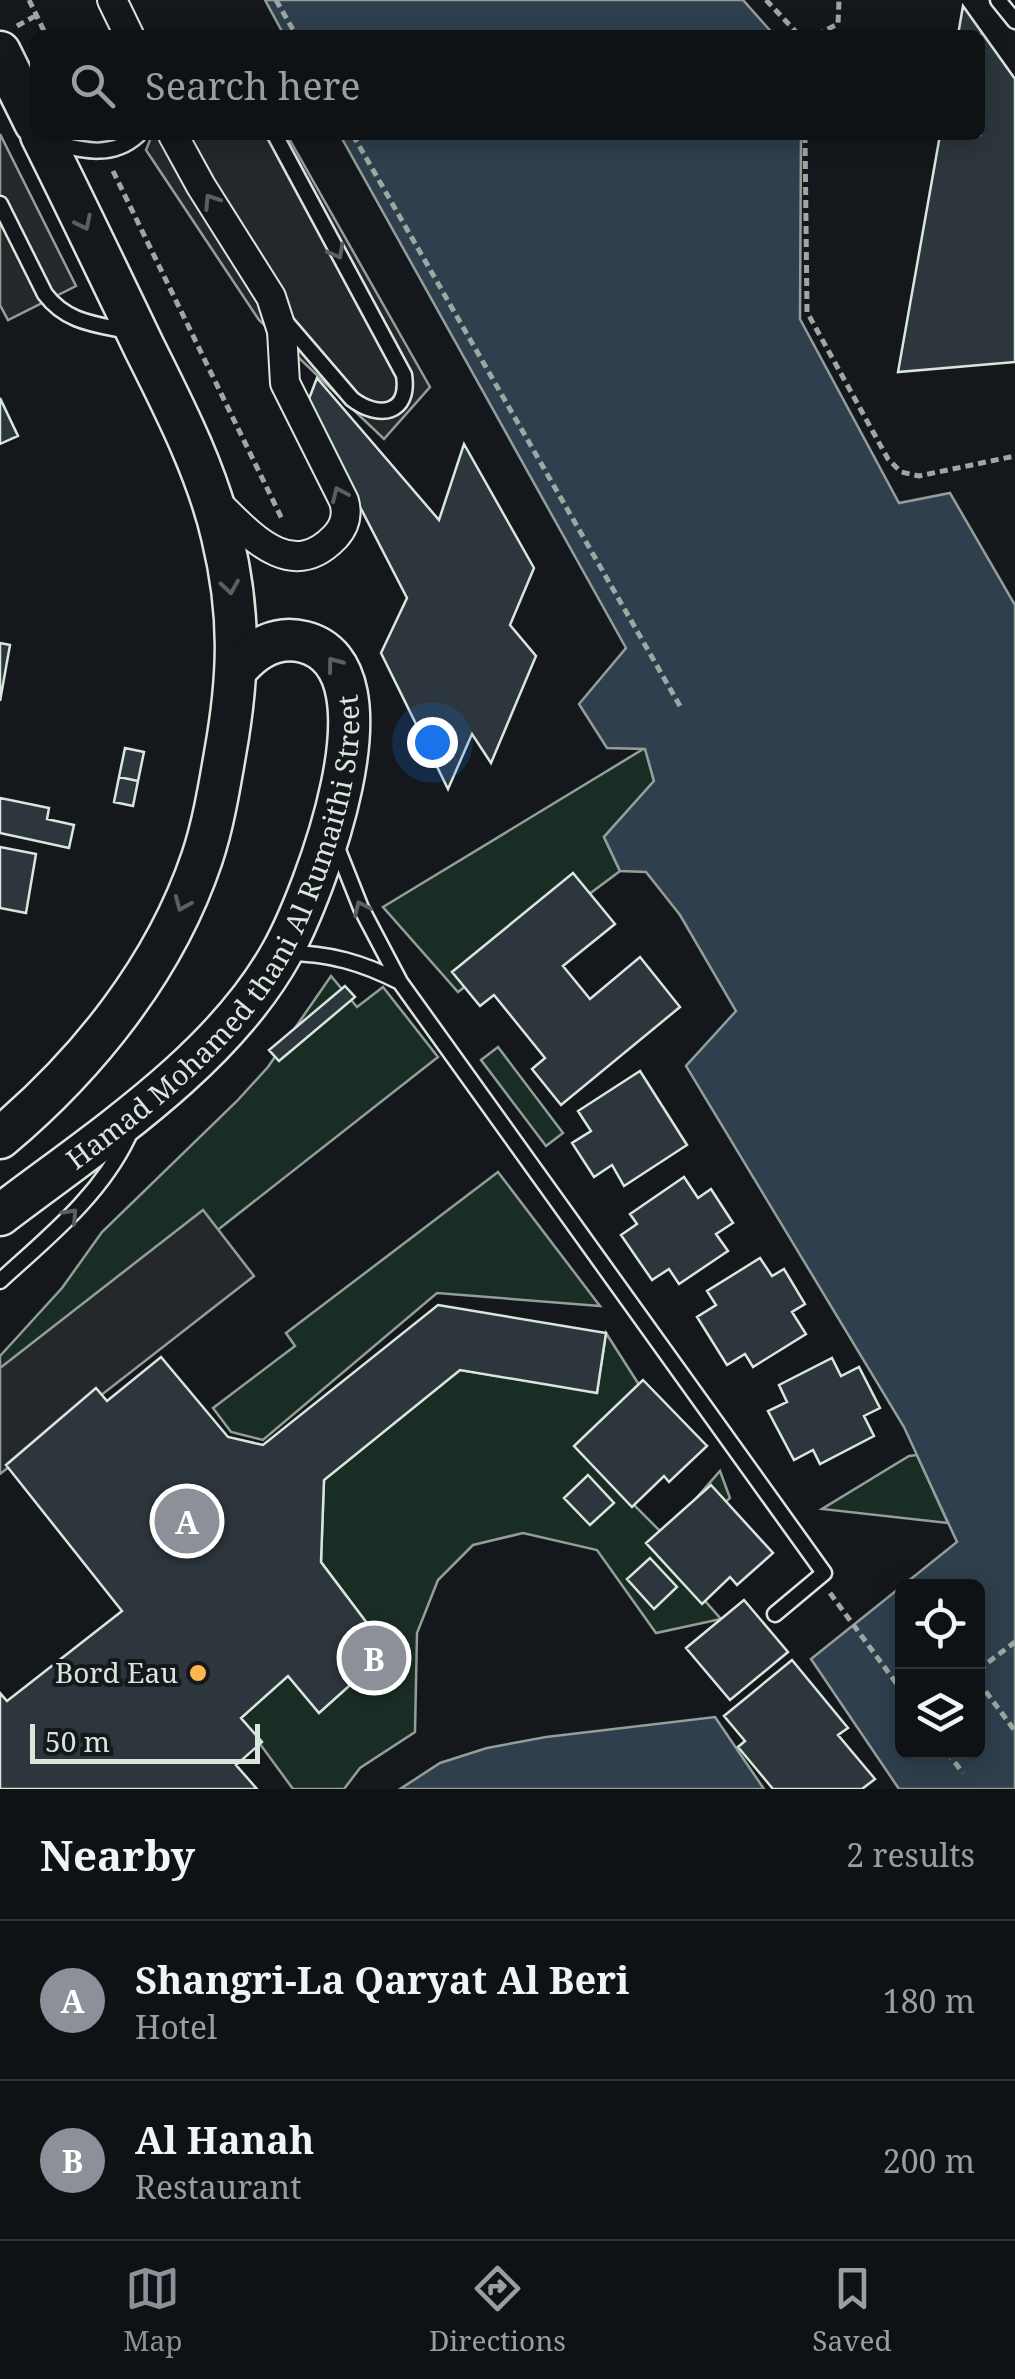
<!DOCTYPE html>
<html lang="en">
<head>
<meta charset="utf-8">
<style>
  :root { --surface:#0f1215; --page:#1d2022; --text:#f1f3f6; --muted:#9b9ea0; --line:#2f3234; --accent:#8c9099 }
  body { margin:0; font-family:"Noto Serif",serif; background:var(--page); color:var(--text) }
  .controls { position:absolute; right:30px; bottom:30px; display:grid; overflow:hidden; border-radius:15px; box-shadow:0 5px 25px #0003 }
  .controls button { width:90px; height:90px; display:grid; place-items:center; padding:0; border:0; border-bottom:2px solid var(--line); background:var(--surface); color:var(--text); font:50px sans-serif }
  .scale { position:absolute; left:30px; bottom:25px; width:230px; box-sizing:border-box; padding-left:10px; border:5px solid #d8e6dc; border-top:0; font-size:28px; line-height:35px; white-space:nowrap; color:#d8e6dc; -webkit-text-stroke:8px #14181c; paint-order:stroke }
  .you { position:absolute; left:432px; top:742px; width:35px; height:35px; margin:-25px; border:8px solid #fff; border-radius:50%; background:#1a73e8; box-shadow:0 0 0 15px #1a73e833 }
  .badge { display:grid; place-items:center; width:65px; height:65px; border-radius:50%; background:var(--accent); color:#fff; font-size:32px; font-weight:700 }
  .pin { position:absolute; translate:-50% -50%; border:5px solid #fff; box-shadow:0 2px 10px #0006 }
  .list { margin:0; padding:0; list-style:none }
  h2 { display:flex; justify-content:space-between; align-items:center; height:130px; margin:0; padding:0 40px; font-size:42px }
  h2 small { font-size:32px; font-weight:400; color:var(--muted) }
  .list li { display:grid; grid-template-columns:65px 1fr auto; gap:30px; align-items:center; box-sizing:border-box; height:160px; padding:0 40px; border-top:2px solid var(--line) }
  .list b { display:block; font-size:38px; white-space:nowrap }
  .list p { margin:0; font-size:32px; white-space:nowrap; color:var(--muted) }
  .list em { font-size:32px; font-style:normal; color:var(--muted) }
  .icon { flex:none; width:55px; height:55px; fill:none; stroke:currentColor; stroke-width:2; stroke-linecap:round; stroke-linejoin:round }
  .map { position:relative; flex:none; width:1015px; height:1789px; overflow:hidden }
  .search { position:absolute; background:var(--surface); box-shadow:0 5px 25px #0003; left:30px; right:30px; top:30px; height:110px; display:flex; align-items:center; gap:25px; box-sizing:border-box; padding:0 35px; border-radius:15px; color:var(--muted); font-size:38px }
  .sheet { height:450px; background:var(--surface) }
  nav { display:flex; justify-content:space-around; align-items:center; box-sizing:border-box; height:140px; border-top:2px solid var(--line); background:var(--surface); font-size:28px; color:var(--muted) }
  nav a { display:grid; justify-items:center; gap:5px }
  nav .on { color:var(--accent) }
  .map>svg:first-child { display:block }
  .green { fill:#1a2d24; stroke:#939e99; stroke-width:2.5 }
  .parking { fill:#24282b; stroke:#939e99; stroke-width:2.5 }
  .water { fill:#2f3f4d; stroke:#939e99; stroke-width:2.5; fill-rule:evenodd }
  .building { fill:#2c363c; stroke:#d8e6dc; stroke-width:2.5 }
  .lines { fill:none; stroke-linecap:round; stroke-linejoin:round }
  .lane-casing { stroke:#d8e6dc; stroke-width:19 }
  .street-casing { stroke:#d8e6dc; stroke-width:32 }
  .secondary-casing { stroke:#d8e6dc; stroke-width:45 }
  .path { stroke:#9da8a2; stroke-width:5; stroke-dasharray:8 5; stroke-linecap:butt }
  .lane { stroke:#14181c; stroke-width:14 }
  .street { stroke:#14181c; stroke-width:28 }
  .secondary { stroke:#14181c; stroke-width:40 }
  .oneway { stroke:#59605f }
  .poi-dot { fill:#ffb74d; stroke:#14181c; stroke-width:4 }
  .labels { text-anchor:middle; stroke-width:8; stroke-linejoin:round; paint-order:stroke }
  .street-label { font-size:28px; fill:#d8e6dc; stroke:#14181c }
  .poi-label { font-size:28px; fill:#d8e6dc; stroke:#14181c; text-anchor:end }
</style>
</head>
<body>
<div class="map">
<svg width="1015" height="1789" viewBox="0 0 1015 1789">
  <rect width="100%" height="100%" fill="#14181c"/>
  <!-- green -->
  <path class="green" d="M645,748L654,781L604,837L620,871L458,992L383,907Z
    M331,976L357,1007L383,987L438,1057L0,1401V1356L62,1288L102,1232L237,1101L268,1067Z
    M498,1047L563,1133L546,1146L481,1060Z
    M498,1172L600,1306L437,1293L263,1440L231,1432L213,1408L295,1346L286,1333Z
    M606,1333L650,1402L596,1467L664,1535L720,1471L730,1498L666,1557L721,1619L656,1633L597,1550L523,1533L473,1545L438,1580L417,1633L415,1732L360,1768L344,1789H293L241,1718L288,1676L319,1713L388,1651L321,1562L324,1480L460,1370L597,1392Z
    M917,1455L948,1523L822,1509L909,1456Z"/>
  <!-- parking -->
  <path class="parking" d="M0,134L76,286L8,320L0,305Z
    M152,135H287L430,387L384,439L259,320L146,150Z
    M203,1210L254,1276L0,1474V1368Z"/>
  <!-- water -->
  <path class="water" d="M265,0H743L774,35H284Z
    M340,135H801L800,319L899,503L950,493L1015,605V1789H899L811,1659L957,1542L904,1427L686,1066L736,1011L680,915L646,872L620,871L604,837L654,781L645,749L607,748L579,704L626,648ZM978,1586V1752H902V1586Z
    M715,1717L764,1789H400L440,1763L487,1748L546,1737Z"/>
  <!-- building -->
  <path class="building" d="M963,6L1015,79V362L898,372L940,135H980V35H958Z
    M317,378L439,520L464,444L534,568L510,625L536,656L491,763L472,734L448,789L381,653L407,598L307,404Z
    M0,398L18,436L0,444Z
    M0,643L10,645L0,701Z
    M125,748L144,752L138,781L119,777Z
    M119,777L138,781L133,806L114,802Z
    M0,798L49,808L47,819L74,825L69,848L0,833Z
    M0,847L36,854L26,913L0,908Z
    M573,873L615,924L563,966L590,999L640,957L680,1007L561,1105L532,1069L545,1058L494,995L480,1006L452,972Z
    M345,986L355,997L279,1061L269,1050Z
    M640,1071L687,1145L624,1186L612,1165L594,1177L572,1143L591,1131L578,1111Z
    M684,1177L698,1198L711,1189L733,1223L716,1234L728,1251L679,1284L669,1269L652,1280L621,1235L637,1224L630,1214Z
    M760,1258L772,1276L784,1269L805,1304L792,1312L806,1334L753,1367L745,1354L727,1365L697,1317L716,1305L707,1291Z
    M438,1305L606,1333L597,1393L460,1370L324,1480L321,1562L388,1651L319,1713L288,1676L241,1718L262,1742L236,1765L257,1789H0V1693L7,1701L122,1611L6,1465L96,1388L107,1401L161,1357L228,1437L263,1445Z
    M832,1358L841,1376L859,1367L880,1408L864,1416L874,1436L820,1464L813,1450L794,1460L768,1411L787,1402L779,1385Z
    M643,1380L707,1446L669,1482L664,1476L632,1507L574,1446Z
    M588,1475L614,1503L590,1525L564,1498Z
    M711,1485L773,1553L737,1585L730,1577L702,1604L646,1543Z
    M650,1558L677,1587L654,1609L627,1579Z
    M744,1600L788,1652L730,1700L686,1648Z
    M792,1660L848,1728L838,1735L875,1779L862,1789H773L738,1747L745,1741L724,1716Z"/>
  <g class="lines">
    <!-- lane casing -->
    <g class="lane-casing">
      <path id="lane" d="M998,0L1015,21
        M275,135L404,375C410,415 378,419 352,399L285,321
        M54,143C84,151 113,158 138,135
        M0,204L45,294C66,322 94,324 127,331
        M336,845L361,908L400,982L824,1573L775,1614
        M287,953C329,953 363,963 400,982
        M0,1281C47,1238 100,1196 128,1137"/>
    </g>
    <!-- street casing -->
    <g class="street-casing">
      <path id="street" d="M112,0L129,35
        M173,135L201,186L271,297L282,331L285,383L344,501C348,515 345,526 335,537C289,585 247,531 213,499"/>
    </g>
    <!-- secondary casing -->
    <g class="secondary-casing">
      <g id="secondary">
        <path d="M0,52L35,123"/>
        <path d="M0,1138C88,1064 165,968 202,858C213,825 219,789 225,754C239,676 241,614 222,536C207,471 174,407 144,347C110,276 76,205 41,135"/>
        <path id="s1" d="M0,1215C97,1141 222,1061 282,952C313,896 403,667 304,642C277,635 255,648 238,668"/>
      </g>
    </g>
    <!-- path -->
    <path class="path" d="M29,0L46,35
      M276,0L296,35
      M766,0L799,35
      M17,26L37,15
      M816,35L838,24L839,0
      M353,135L680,706
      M805,135L807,312L888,459L901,472L919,476L1015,456
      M113,171L283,521
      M830,1593L902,1691
      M978,1670L1015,1642
      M978,1681L1015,1731
      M947,1752L963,1773"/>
    <!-- lane -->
    <use href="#lane" class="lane"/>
    <!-- street -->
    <use href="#street" class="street"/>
    <!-- secondary -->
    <use href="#secondary" class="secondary"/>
  </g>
  <!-- one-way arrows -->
  <defs><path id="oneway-chevron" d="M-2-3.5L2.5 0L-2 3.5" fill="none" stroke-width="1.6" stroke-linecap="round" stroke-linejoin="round" transform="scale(2.5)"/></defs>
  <g class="oneway">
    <use href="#oneway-chevron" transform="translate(211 201) rotate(-123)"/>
    <use href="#oneway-chevron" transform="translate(84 223) rotate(64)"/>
    <use href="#oneway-chevron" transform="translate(337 252) rotate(62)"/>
    <use href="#oneway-chevron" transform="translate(339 494) rotate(-114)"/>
    <use href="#oneway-chevron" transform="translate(230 587) rotate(81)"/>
    <use href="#oneway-chevron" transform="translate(334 664) rotate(-127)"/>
    <use href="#oneway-chevron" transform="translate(182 904) rotate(113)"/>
    <use href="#oneway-chevron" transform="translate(361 908) rotate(-115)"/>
    <use href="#oneway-chevron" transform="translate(71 1215) rotate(-47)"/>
  </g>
  <!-- markers -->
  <circle class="poi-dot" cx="198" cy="1673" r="10"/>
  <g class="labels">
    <!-- street labels -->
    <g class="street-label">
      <text dy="10" stroke="none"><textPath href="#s1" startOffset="372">Hamad Mohamed thani Al Rumaithi Street</textPath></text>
    </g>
    <!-- poi labels -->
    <g class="poi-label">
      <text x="178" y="1683">Bord Eau</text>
    </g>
  </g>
</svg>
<div class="controls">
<button><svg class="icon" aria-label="locate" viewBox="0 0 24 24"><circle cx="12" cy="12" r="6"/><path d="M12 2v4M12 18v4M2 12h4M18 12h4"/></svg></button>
<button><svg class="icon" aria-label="layers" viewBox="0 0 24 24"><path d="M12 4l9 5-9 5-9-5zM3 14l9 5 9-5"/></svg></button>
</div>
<div class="scale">50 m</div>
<div class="you"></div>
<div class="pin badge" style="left:187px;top:1521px">A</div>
<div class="pin badge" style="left:374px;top:1658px">B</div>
<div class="search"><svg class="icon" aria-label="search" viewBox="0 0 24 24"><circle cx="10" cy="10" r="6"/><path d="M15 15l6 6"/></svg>Search here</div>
</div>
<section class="sheet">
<h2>Nearby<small>2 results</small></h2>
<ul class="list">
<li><span class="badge">A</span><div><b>Shangri-La Qaryat Al Beri</b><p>Hotel</p></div><em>180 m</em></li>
<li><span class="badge">B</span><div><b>Al Hanah</b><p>Restaurant</p></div><em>200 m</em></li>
</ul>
</section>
<nav>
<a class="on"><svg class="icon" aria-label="map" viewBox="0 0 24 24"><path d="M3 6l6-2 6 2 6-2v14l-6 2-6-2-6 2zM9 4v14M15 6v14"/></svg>Map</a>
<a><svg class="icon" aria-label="directions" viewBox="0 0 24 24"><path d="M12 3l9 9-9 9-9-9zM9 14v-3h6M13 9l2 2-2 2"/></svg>Directions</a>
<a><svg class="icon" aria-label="saved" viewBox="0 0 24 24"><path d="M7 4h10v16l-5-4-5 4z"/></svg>Saved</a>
</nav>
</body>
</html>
